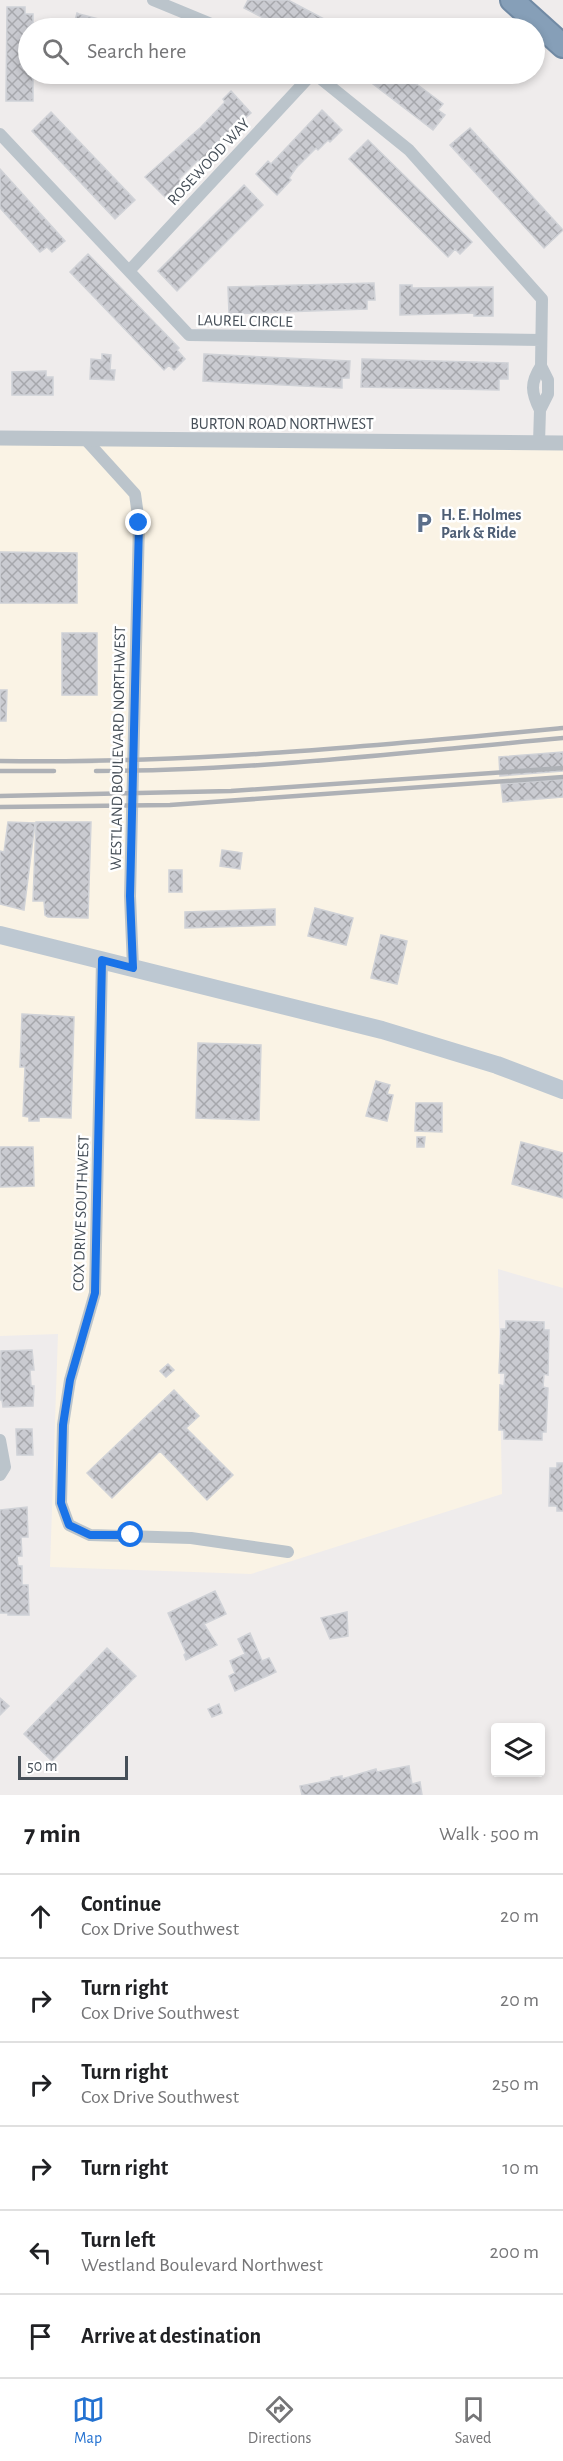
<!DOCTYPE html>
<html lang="en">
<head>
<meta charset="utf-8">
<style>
  :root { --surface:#fff; --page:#f2f2f2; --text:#202124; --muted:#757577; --line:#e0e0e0; --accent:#2472d1 }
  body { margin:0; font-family:"Alegreya Sans",sans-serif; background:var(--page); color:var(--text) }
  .controls { position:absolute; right:18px; bottom:18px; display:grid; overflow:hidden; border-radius:6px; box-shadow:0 3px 9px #0003 }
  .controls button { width:54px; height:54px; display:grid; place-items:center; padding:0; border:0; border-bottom:2px solid var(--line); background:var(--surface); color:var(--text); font:30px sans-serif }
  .scale { position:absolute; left:18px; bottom:15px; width:110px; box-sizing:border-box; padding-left:6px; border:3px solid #464f58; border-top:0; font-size:16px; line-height:21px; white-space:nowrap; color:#464f58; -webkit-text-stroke:4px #fff; paint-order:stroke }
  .stop { position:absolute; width:18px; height:18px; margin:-14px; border:4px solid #1a73e8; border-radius:50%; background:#fff }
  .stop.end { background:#1a73e8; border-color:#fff; box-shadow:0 2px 6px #0008 }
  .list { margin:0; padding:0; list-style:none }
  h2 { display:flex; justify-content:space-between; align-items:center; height:78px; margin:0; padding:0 24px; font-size:26px }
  h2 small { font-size:20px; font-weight:400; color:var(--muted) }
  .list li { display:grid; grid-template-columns:39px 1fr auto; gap:18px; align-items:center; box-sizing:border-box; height:84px; padding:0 24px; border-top:2px solid var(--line) }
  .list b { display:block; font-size:22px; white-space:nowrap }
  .list p { margin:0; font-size:20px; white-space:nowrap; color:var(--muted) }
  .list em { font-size:20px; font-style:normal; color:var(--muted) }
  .icon { flex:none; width:33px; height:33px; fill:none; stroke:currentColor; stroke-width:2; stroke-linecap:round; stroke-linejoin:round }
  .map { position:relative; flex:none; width:563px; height:1795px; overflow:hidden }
  .search { position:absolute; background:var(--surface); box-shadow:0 3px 9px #0003; left:18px; right:18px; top:18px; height:66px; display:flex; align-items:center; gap:15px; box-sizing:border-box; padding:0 21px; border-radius:33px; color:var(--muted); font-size:22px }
  .sheet { height:582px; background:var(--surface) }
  nav { display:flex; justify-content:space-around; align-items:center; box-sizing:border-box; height:84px; border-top:2px solid var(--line); background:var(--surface); font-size:16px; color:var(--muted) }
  nav a { display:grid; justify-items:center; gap:3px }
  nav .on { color:var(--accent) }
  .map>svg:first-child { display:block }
  .commercial { fill:#faf3e5 }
  .building { fill:url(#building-cross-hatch); stroke:#d0d2d7; stroke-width:1.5 }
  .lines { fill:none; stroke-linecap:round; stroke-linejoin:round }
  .motorway-casing { stroke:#718aa4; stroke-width:26 }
  .minor { stroke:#bbc4cb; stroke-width:12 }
  .tertiary { stroke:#bbc4cb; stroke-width:15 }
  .secondary { stroke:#bdc8d2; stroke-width:18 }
  .motorway { stroke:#869fb8; stroke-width:22 }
  .rail { stroke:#aeb1b6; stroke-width:4.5 }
  .route { stroke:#1a73e8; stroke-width:8 }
  .labels { text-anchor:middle; stroke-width:5; stroke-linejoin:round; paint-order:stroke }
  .street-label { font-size:16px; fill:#464f58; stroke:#fff }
  .service-label { font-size:16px; font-weight:bold; fill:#4e5e75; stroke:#fff; text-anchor:start }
</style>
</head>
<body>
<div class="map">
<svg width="563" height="1795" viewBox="0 0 563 1795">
  <defs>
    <pattern id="building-cross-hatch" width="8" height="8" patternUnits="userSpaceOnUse" patternTransform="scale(1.5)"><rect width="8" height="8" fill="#cacbd1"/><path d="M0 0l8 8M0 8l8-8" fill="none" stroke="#a6a7ac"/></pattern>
  </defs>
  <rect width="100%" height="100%" fill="#efecec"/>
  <!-- commercial -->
  <path class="commercial" d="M563,438V1288L498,1269L502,1494L251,1574L50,1567L58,1334L0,1336V440Z"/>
  <!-- building -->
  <path class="building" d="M248,0H288L341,28H283L244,8Z
    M7,7H25V14H33V28H28V74H33V101H6Z
    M77,13L79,14L134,28H73Z
    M360,74H403L443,104L438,110L445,115L433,130Z
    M231,91L251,113L213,146L216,148L200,162L198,160L179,179L182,182L166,198L145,177L201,127L225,102L223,99Z
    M322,110L342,130L330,142L328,140L318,150L316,148L296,168L289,178L291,180L277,195L256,174L268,161L271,164Z
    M51,112L135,200L115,219L32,131Z
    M470,128L563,230L544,248L450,145Z
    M368,140L472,242L460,254L455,249L448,257L349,159Z
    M0,169L65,241L52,252L47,247L40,252L0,208Z
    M244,185L263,205L177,291L158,271Z
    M88,254L179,348L177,350L185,359L174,370L169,365L164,370L70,272Z
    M374,283L375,300H367V309L229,314L228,287Z
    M400,285H412V288L493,287V316H474V313L400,315Z
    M102,354L111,355L110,370H115L114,380L90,379L91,359L102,360Z
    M204,354L350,361L349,378H342V388L203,381Z
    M362,359L508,363V379H499V390L361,387Z
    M46,371V377H53V395H12V372Z
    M0,552L77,553V603H0Z
    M62,633H97V695H62Z
    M0,690H7L6,721H0Z
    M563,752V771L500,776L499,757Z
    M563,779V797L503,802L501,784Z
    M8,822L35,823L24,910L0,904V851L4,852Z
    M36,822H91L88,918L48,917L45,915L44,901H33Z
    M222,850L242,853L240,869L220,866Z
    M169,870H182V892H169Z
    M315,908L353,918L346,945L308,936Z
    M275,909V925L185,928V912Z
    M381,935L407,941L397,984L371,978Z
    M22,1014L74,1017L71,1118L39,1117V1121H29V1117L23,1116L25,1067H20Z
    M198,1043L261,1045L259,1120L196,1118Z
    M376,1081L390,1085L387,1094L393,1095L387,1121L366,1116Z
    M416,1103H442V1132L415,1131Z
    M417,1137H425L424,1147H417Z
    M521,1142L563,1153V1198L512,1184Z
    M0,1147H33L34,1186L0,1187Z
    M506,1321L544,1322V1330H549L548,1375L544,1374L543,1387L548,1388L546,1432H542V1440L504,1439V1430H499L500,1385L504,1386L505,1373H499L501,1329H506Z
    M32,1350L34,1370H30L31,1386H34L33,1406L3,1407L2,1400H0L1,1351Z
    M168,1364L174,1370L166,1377L160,1371Z
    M174,1390L199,1416L186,1428L233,1475L207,1500L160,1451L112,1498L87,1473Z
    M16,1429H32L33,1455H17Z
    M557,1463H563V1511H557V1506H549L550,1468H557Z
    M27,1507L28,1537H21L22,1556H17L18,1566H22V1585H28L29,1615H8V1613H0V1510Z
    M215,1591L226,1614L204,1624L217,1645L186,1660L184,1655L186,1653L168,1613Z
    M347,1612L348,1636L330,1639L321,1618Z
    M250,1633L262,1661L269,1658L276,1672L235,1691L229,1676L235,1673L230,1661L245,1654L238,1639Z
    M107,1648L136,1676L52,1761L24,1734Z
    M0,1698L9,1706L0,1715Z
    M219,1704L222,1713L212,1717L208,1709Z
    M409,1766L412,1784L420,1782L422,1795H302L300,1786L331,1780V1778L342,1776V1779L376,1769L377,1772Z"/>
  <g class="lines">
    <!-- motorway casing -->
    <g class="motorway-casing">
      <path id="motorway" d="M512,0L563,46"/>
    </g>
    <!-- minor -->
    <path class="minor" d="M153,0L221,28
      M315,74L409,150L542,299L541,366L548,380V394L540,410L539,443
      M0,134L189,335L541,340
      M129,271L312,74
      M540,410C531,392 530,383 541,366
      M86,440L135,494L139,523L130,896L133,967
      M102,960L95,1293L70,1380L63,1425L61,1503L69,1525L90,1535L191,1538L288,1552
      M0,1440L5,1467L0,1475"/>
    <!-- tertiary -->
    <path class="tertiary" d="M0,438L563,443"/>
    <!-- secondary -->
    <path class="secondary" d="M0,935L382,1030L497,1065L563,1090"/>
    <!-- motorway -->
    <use href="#motorway" class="motorway"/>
    <!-- rail -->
    <path class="rail" d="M0,761C189,764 375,746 563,728
      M0,771H54
      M96,771C252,771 408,752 563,738
      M0,796L231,791L563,768
      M0,807L170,805L563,777"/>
  </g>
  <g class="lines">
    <!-- route -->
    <path class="route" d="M131,1535H90L69,1525L61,1503L63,1425L70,1380L95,1293L102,960L133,968L130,896L139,523"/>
  </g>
  <!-- icons -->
  <defs>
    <g id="parking-bare" transform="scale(1.62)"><path d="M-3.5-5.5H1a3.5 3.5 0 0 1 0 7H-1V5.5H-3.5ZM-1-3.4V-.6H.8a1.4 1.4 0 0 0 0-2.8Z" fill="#5c6f8a" stroke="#fff" stroke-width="2.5" paint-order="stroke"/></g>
  </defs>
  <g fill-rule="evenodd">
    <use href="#parking-bare" x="424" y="523"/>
  </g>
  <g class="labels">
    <!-- street labels -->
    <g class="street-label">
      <text transform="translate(208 161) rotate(-47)" y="6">ROSEWOOD WAY</text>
      <text transform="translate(245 320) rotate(1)" y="6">LAUREL CIRCLE</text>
      <text x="282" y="429">BURTON ROAD NORTHWEST</text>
      <text transform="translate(117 748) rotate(-89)" y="6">WESTLAND BOULEVARD NORTHWEST</text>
      <text transform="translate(80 1213) rotate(-88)" y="6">COX DRIVE SOUTHWEST</text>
    </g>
    <!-- service labels -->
    <g class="service-label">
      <text x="441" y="520">H. E. Holmes<tspan x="441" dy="18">Park &amp; Ride</tspan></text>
    </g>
  </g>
</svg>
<div class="controls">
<button><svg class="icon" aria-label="layers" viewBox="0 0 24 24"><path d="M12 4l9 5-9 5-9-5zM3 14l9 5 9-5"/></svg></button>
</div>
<div class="scale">50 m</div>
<div class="stop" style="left:131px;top:1535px"></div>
<div class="stop end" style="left:139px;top:523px"></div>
<div class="search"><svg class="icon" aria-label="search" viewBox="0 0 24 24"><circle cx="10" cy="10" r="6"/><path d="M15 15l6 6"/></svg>Search here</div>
</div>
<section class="sheet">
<h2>7 min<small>Walk · 500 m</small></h2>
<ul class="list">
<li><svg class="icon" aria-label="ahead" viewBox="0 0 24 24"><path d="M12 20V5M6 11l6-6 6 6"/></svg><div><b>Continue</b><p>Cox Drive Southwest</p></div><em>20 m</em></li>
<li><svg class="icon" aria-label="right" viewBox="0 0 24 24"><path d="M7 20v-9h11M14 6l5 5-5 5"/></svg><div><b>Turn right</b><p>Cox Drive Southwest</p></div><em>20 m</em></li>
<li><svg class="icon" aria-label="right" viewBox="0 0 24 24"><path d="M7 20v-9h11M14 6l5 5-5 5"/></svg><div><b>Turn right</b><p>Cox Drive Southwest</p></div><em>250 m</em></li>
<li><svg class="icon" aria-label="right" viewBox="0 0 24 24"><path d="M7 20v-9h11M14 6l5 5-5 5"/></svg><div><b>Turn right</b></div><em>10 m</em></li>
<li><svg class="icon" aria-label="left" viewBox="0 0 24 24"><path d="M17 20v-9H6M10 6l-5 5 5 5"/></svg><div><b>Turn left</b><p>Westland Boulevard Northwest</p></div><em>200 m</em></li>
<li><svg class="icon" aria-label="arrive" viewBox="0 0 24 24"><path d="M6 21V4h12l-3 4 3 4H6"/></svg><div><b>Arrive at destination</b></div></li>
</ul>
</section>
<nav>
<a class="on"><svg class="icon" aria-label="map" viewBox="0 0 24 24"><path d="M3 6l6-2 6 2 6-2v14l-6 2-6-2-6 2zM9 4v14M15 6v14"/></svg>Map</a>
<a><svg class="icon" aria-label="directions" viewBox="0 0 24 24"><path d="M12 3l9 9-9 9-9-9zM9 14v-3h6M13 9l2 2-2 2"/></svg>Directions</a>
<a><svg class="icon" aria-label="saved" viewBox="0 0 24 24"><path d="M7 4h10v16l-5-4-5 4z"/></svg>Saved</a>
</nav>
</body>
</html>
